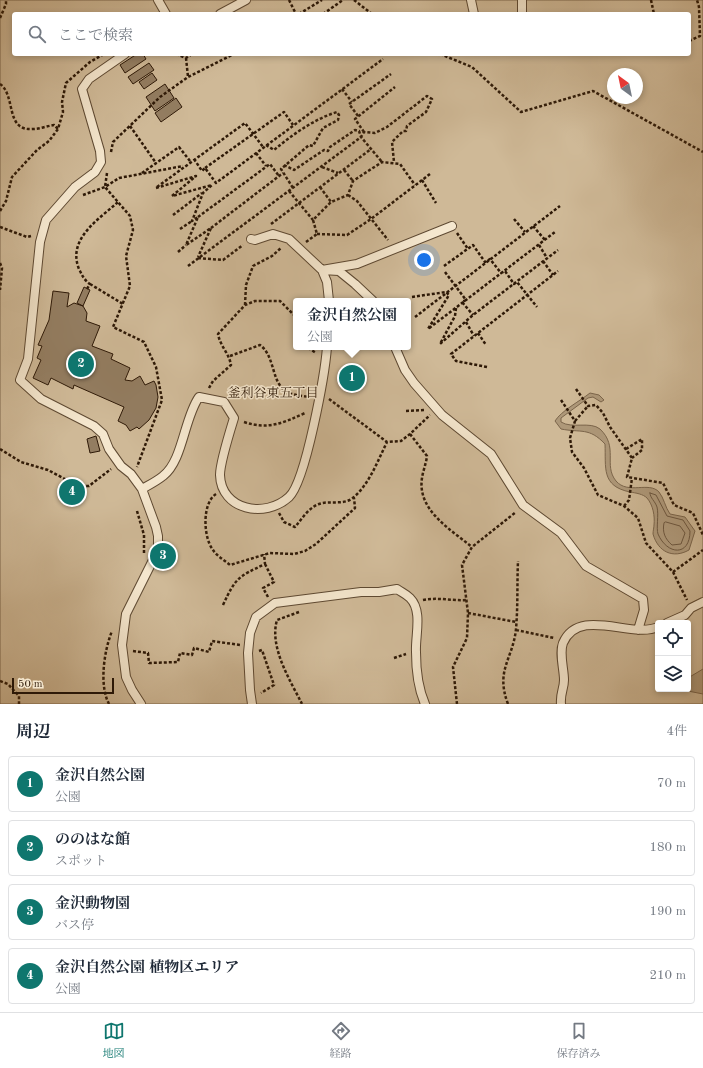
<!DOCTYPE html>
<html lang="ja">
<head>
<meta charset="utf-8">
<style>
  :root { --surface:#fff; --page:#f6f6f7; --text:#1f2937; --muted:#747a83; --line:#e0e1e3; --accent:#0f766e }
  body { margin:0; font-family:"Old Standard TT","Noto Serif JP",serif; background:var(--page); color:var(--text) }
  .controls { position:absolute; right:12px; bottom:12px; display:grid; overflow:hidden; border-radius:4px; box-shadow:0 2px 6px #0003 }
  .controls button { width:36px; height:36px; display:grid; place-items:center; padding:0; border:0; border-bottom:1px solid var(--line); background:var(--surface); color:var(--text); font:20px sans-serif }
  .compass { position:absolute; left:607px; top:68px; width:36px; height:36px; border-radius:50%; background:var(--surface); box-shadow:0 2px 6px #0003; rotate:327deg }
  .scale { position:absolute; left:12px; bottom:10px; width:102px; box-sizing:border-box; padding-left:4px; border:2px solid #2e1907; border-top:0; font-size:11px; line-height:14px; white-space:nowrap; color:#2e1907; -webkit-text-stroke:3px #f5e7ce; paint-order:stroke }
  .you { position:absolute; left:424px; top:260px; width:14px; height:14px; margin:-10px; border:3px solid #fff; border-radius:50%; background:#1a73e8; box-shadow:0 0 0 6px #1a73e833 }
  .badge { display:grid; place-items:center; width:26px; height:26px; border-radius:50%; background:var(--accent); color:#fff; font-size:13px; font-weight:700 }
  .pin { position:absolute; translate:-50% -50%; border:2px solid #fff; box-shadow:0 1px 4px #0006 }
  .popup { position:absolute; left:293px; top:298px; width:118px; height:52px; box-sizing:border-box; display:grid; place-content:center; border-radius:4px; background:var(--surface); filter:drop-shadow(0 1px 3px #0005); font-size:13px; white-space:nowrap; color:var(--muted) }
  .popup b { font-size:15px; color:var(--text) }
  .popup::after { content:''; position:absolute; left:50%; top:100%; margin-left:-8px; border:8px solid transparent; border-top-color:var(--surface) }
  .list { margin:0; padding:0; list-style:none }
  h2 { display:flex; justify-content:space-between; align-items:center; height:52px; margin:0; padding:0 16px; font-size:17px }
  h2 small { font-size:13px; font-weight:400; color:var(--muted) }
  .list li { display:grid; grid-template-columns:26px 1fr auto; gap:12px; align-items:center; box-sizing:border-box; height:56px; margin:0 8px 8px; padding:0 8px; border:1px solid var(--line); border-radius:4px }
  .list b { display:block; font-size:15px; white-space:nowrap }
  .list p { margin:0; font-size:13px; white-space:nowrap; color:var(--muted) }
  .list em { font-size:13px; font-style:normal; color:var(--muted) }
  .icon { flex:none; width:22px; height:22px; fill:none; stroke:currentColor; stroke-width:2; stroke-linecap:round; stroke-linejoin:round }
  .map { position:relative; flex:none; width:703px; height:704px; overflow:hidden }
  .search { position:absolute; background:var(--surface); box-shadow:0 2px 6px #0003; left:12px; right:12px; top:12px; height:44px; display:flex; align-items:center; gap:10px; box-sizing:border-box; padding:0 14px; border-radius:4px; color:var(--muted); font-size:15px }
  .sheet { height:308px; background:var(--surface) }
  nav { display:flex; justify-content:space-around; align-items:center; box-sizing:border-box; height:56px; border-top:1px solid var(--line); background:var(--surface); font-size:11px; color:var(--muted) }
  nav a { display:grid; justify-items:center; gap:2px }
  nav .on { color:var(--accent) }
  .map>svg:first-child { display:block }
  .green { fill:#cfb997; stroke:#7e694f; fill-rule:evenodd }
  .water { fill:#ae9879; stroke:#7b654b }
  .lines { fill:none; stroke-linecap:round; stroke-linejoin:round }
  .shore { stroke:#6e5840; stroke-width:1 }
  .building { fill:#937d61; stroke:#2e1907 }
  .service-casing { stroke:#5e4932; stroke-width:10 }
  .path { stroke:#2e1907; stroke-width:2.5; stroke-dasharray:3 2; stroke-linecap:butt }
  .service { stroke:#f5e7ce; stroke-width:8 }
  .labels { text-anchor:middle; stroke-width:3; stroke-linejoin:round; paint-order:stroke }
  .neighbourhood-label { font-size:13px; fill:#2e1907; stroke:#f5e7ce }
</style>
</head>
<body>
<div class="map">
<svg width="703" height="704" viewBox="0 0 703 704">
  <rect width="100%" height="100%" fill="#f0dab4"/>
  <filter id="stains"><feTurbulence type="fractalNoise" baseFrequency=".005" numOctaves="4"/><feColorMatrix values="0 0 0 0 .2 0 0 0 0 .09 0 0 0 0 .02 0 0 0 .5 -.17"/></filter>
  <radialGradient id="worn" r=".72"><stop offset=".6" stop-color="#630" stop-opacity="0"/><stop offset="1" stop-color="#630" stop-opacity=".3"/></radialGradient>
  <!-- green -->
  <path class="green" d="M0,0H703V704H0ZM14,14H689V54H14ZM613,74H637V98H613ZM296,301H408V347H296ZM658,623H688V689H658Z"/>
  <!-- water -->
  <path class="water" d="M590,393L599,395L604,400L601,402L593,397L588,398L561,418V422C572,429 590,421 600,429C619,447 603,465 616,481C628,495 649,481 659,492C664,498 665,507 670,514L685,517L695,531L689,550C673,559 658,552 653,534C653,531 654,527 654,525C655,516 653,505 647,498C643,494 636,493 630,492C601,486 606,468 605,444C589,427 581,433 561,429L555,421C561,411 580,401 590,393Z
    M703,669V694L683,690L688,689V678Z"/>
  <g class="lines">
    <!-- shore -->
    <path class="shore" d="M650,493L656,495L667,516L683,520L690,531C690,557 667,555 658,534C656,528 659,515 657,507C655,501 650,498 650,493Z
      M666,522L680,526L685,533L681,544L672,545C665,539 662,532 664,523Z"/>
  </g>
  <!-- building -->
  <path class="building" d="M137,54H143L146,59L125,73L120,65Z
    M149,63L154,70L133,84L128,77Z
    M152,73L157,80L144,89L139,82Z
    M165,84L174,98L155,111L146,97Z
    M176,98L182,107L161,122L155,113Z
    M84,287L90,290L83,306L77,303Z
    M53,291L69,293L67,307L74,303L83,306L87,313L86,321L100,326L92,346L113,354L111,359L130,368L125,380L132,381L140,376L145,385L154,381L156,385L158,397L156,408L149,420L139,429L137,427L130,431L126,425L118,421L124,407L74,385L73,389L51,378L48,385L33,378L41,360L37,358L42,346L38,345L49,320Z
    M96,436L100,451L90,453L87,439Z"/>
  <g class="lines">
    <!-- service casing -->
    <g class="service-casing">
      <path id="service" d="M158,0L166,14
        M471,0L474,14
        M522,0V14
        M220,14L246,0
        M125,54L89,79L82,89L100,151L101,162L95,172L75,187L46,220L40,242L28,359L20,380L41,399L94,426L103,434L109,449L121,466L131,474L142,489L156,527L158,536V550L126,614L122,645L126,677L132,690L141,704
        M251,239L255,240L273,234L289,239L322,270L339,271L355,284L373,301
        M329,301L327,282L322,270L357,264L452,226
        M395,347L405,370L414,383L442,415L491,454L523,505L561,533L586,566L643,599L644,610L638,630
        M142,489C149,485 157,481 163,476C183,461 184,418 199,397L224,402L234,418C230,431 220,463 220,475C221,510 265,519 289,497C306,481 325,373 327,347
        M667,623L685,615L691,608L703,602
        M252,704L250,690L248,653L250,633L256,617L275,603L361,592H379L397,589C401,592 406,594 410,598C423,611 415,636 416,652C416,669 418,688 425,704
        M561,704C560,693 564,689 564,680C564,669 559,653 563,643C579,606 631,639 658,627"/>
    </g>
    <!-- path -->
    <path class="path" d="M289,0L296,14
      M354,0L372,14
      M651,0L654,14
      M299,14L322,0
      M323,14L343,0
      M0,18L6,4V0
      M689,41L700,36L699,7L697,0
      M176,54L186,58L192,54
      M440,54L472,67L521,112L593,91L703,152
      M186,58L188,77
      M0,84C16,95 5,131 32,129C40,129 47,126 54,125L58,129
      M342,89L352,102
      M358,116L349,104L391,74
      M130,126L156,163
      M364,132L355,119L395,87
      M266,145L274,150C292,135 314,119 337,112L339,115L338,120L323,128L313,146L309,145L281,169L293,188
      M111,152L113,142L160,97L188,77L234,54
      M256,153L266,166
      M194,159L202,171L205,168L216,183L383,59
      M284,165L294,170L324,150L328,151L330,147L355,130L359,131L361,137L382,162
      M322,167L338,173
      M205,168L284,112L293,125
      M344,170L353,181
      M107,173L105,187L130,216L133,230L126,256L130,286L113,327L144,342L156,367L162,400L137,467
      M142,173L179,147L190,161
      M422,180L436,203
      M157,187L245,123L263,147
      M320,187L331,202
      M156,188L196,176L172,196L212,185L203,193L192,221L198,217L186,245L211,228L198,257
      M289,191L313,220
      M83,195L105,187L119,178L183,166
      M348,195L357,201L388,240
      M0,211L6,201L12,177L37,150L49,141L58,129L63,112L62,102L66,83L90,62L104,54
      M173,215L202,193
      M198,217L270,164L279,176
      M514,219L525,232
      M271,224L371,149
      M533,226L545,240
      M0,227L27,237L31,236
      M211,228L283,173
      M180,229L192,221
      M457,233L468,249
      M317,234L347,235L371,219L430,174
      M306,242L317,234L313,220L331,202L348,195L353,181L382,162L400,164L415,185
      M539,245L547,258
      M178,252L186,245
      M198,258L223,260L243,245
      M543,261L553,275
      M0,263L2,268L0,290
      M188,266L361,137L364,132L375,133L387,127L427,96L432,99L426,112L407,126L406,131H403L392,142L394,162
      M444,266L473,245L485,262L490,259L501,273L505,271L514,284L517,282L537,307
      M445,272L466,300L462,302L473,315
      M90,284L123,304
      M87,289L90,284C84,280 82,275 79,269C67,239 98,220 118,202
      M412,297L446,292L449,295L428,329L555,232
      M245,305L246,285L253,266L272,256L281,248
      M456,308L455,316L440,344L473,315L558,250
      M415,317L560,206
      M466,322L474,336
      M478,333L486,345
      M309,347L310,349L316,353
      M230,356L260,345C275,356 271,380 285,391C291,395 303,396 310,397
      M487,367L456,361L451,354L558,271
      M209,388L213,381L231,365C229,353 220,346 218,334L245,305L255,301H280L296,317
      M576,389L588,406L596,405L603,413L610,427L632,458L627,477L663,483L674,505L693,513L703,535
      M329,399L387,442L401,441L410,434L430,415
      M561,400L575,421L570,438L572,452L584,468L598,495L624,506L638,518L646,543L673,572L703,550
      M406,411L425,410
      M575,421L588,406
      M244,422C268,430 283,423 305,413
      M410,434L427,456C426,464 423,471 422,478C417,510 450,529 472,547
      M0,449L21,462L48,470L78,486H89L111,469
      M626,449L642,439V450L632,458
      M216,494C202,503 203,537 213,550C217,556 224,560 230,565L270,553L294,554L305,551L316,544L355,508L354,498
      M624,506L629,500L632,478
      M137,511L144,535V553
      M279,513L284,522L295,527C302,519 308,508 319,504C330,500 344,506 354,497C370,483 378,460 387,442
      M265,564L274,582L263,588L268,597
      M673,572L687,600
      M423,600C438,597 452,601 468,600
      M223,605C236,577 238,577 265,564L264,554
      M299,612L277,620C269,647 290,680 302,704
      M468,613L516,622
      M516,630L554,638
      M133,651L148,653L149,663L178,662L180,653L192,655L194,648L209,652L212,641L240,645
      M259,651L262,650L274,685L261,693
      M394,658L406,654
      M0,681L8,684L19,696V704
      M109,704C99,685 104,651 112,631
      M457,704L453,667L467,638L468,613L462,565L472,547L516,512
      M508,704C495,670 513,659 516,629C518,606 517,583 518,561"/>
    <!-- service -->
    <use href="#service" class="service"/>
  </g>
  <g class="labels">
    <!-- neighbourhood labels -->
    <g class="neighbourhood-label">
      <text x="273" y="397">釜利谷東五丁目</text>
    </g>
  </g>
  <rect width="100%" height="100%" filter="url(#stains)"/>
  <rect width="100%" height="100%" fill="url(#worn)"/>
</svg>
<div class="controls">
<button><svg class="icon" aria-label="locate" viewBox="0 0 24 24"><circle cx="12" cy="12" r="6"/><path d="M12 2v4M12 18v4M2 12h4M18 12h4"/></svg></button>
<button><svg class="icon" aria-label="layers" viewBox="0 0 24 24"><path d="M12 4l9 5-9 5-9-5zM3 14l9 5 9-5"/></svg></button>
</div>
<svg class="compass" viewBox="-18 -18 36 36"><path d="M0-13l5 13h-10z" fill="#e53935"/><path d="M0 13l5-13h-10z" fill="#747a83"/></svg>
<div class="scale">50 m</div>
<div class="you"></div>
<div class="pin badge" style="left:352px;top:378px">1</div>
<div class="popup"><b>金沢自然公園</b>公園</div>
<div class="pin badge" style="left:81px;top:364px">2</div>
<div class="pin badge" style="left:163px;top:556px">3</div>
<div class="pin badge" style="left:72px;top:492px">4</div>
<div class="search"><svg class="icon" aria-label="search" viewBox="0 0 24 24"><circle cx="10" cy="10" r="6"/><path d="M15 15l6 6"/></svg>ここで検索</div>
</div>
<section class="sheet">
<h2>周辺<small>4件</small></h2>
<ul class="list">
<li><span class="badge">1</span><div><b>金沢自然公園</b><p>公園</p></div><em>70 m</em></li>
<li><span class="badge">2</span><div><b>ののはな館</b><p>スポット</p></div><em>180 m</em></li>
<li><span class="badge">3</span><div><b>金沢動物園</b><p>バス停</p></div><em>190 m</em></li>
<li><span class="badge">4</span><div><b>金沢自然公園 植物区エリア</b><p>公園</p></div><em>210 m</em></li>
</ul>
</section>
<nav>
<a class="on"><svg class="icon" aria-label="map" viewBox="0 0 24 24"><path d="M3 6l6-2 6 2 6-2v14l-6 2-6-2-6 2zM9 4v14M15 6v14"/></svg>地図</a>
<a><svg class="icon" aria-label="directions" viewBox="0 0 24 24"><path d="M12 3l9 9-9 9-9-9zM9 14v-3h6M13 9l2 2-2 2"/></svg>経路</a>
<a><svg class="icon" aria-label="saved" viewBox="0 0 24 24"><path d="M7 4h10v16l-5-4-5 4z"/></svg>保存済み</a>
</nav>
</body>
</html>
